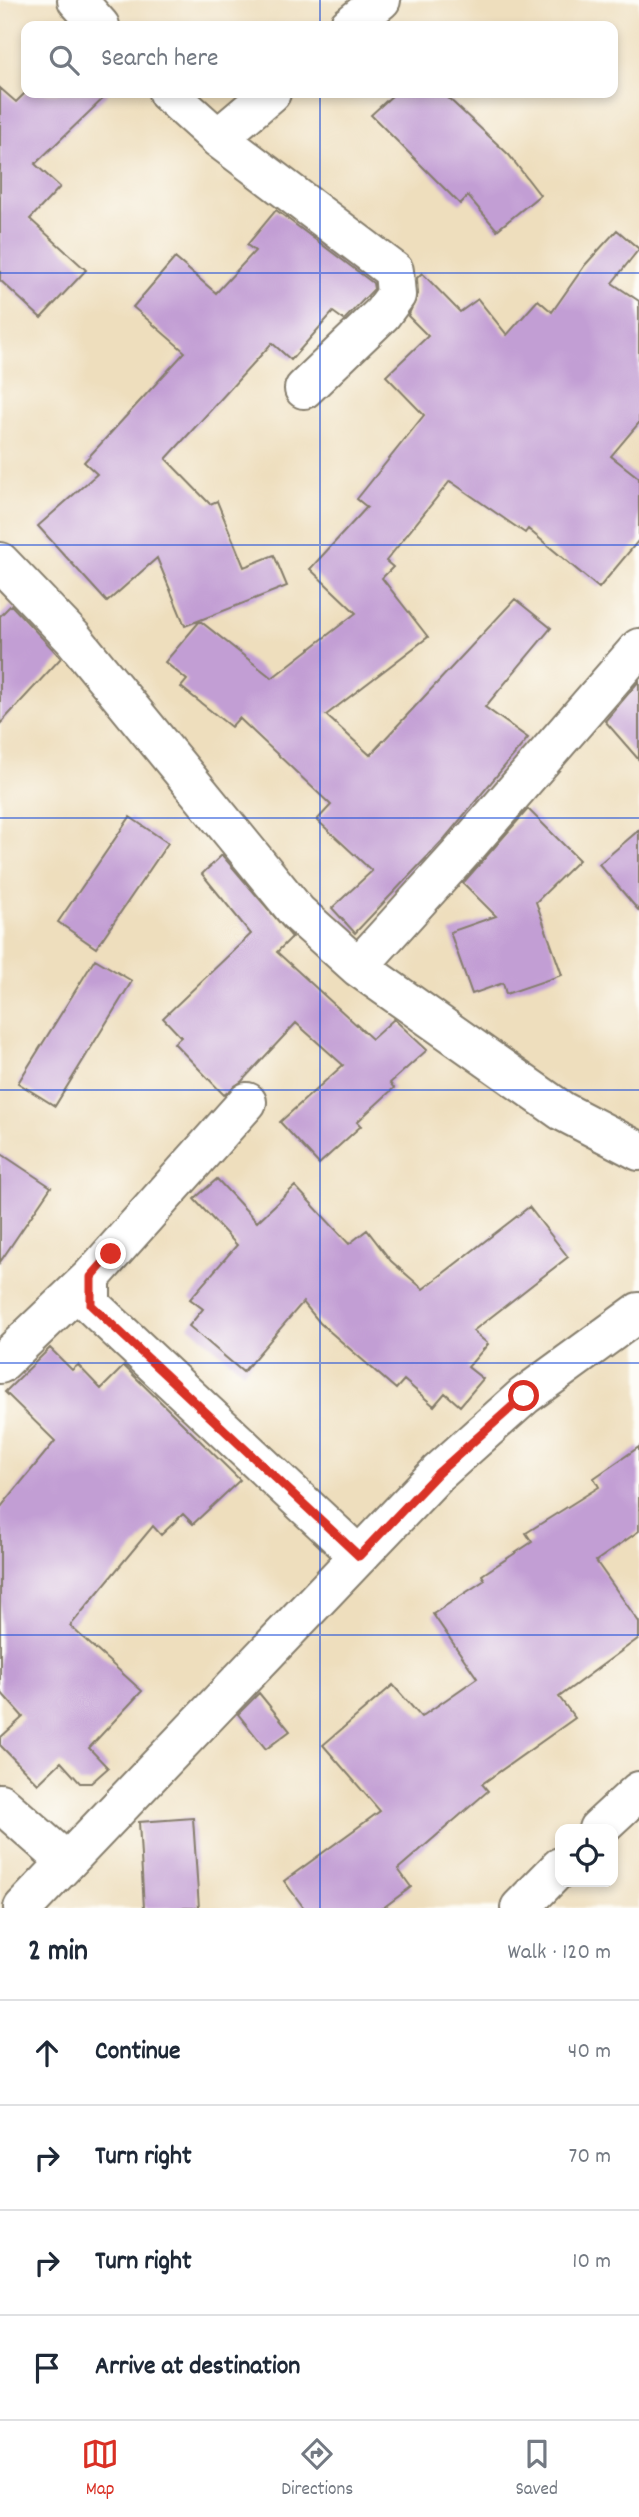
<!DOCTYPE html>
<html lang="en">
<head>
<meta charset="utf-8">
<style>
  :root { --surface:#fff; --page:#f2f2f3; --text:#1f2937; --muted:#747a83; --line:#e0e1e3; --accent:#d93025 }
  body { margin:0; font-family:Dekko,sans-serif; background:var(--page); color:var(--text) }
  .controls { position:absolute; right:21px; bottom:21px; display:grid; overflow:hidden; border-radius:14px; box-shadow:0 4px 10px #0003 }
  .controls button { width:63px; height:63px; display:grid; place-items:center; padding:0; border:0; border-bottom:2px solid var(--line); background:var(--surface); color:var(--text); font:35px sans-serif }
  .stop { position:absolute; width:21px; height:21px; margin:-16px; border:5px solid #d93025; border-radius:50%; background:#fff }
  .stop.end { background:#d93025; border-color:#fff; box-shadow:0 2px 7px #0008 }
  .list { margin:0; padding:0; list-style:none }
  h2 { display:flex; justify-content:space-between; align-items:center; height:91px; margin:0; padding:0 28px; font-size:30px }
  h2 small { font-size:23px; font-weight:400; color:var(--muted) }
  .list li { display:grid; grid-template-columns:46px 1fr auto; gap:21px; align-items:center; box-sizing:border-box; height:105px; padding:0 28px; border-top:2px solid var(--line) }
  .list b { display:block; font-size:26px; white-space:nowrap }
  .list em { font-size:23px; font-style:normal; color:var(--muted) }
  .icon { flex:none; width:38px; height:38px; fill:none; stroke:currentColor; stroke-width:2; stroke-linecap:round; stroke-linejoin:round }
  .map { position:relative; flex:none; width:639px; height:1908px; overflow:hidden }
  .search { position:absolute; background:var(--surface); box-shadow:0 4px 10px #0003; left:21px; right:21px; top:21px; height:77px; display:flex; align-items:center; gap:18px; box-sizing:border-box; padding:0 24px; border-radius:14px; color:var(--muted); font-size:26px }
  .sheet { height:511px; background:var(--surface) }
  nav { display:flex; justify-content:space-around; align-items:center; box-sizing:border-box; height:98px; border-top:2px solid var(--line); background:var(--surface); font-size:19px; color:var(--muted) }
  nav a { display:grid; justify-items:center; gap:4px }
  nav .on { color:var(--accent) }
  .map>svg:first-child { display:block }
  .building { fill:#c29ed4 }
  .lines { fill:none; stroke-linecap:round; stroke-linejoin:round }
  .minor-casing { stroke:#857d6c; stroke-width:42 }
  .minor { stroke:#fff; stroke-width:38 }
  .route { stroke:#d93025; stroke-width:9 }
  .grid { fill:none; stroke:#1d4ed8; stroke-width:2; stroke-opacity:0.55 }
</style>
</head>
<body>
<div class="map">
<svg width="639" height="1908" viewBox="0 0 639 1908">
  <rect width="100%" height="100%" fill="#fdfcf7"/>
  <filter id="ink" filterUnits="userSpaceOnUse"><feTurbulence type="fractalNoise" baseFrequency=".0143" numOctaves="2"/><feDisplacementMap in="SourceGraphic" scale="14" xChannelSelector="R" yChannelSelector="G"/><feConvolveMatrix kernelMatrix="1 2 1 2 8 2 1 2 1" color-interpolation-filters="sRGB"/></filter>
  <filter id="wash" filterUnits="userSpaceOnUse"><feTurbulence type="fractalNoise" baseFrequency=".00686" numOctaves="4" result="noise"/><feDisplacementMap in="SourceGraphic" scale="28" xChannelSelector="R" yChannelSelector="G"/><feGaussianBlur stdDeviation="1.57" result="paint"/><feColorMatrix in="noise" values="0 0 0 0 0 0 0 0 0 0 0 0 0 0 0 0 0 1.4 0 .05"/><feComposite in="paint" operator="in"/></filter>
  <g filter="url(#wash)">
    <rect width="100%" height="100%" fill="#eedebd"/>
    <g id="blocks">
      <!-- building -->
      <path class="building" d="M0,88L16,102L25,93H109L35,164L60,187L30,219L86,270L41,318L0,280Z
        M395,93H443L509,155L540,195L497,230L468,196L460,204L371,115Z
        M276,210L373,283L374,289L344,320L333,312L291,360L272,343L166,459L210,504L217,501L244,567L274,555L287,586L185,626L157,558L107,602L38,526L97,474L84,462L185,352L133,307L175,258L216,293L255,251L247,245Z
        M617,230L639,249L612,283L639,301V423L611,456L639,478V540L599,588L528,529L525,533L450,481L386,561L393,567L382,578L428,637L326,715L370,755L515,599L551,628L485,707L528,738L445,838L355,933L332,908L372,871L317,820L331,805L239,718L231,727L181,687L187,680L165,662L200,621L272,678L356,613L310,569L367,507L357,499L424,415L386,376L428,336L408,316L418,294L417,278L422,273L460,312L478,299L507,335L538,300L552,312L585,265Z
        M11,605L61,658L0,724V616Z
        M639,681V760L605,721Z
        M528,809L579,860L536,902L562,975L506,994L503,983L472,994L450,932L496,916L463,883Z
        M130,817L168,843L96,948L58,922Z
        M639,830V911L599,864Z
        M222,855L292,937L277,952L372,1039L394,1019L427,1050L390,1083L394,1088L357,1122L361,1126L319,1164L280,1122L343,1065L296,1023L242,1081L224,1095L174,1043L181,1037L163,1018L251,934L202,874Z
        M95,959L132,981L55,1106L18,1083Z
        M0,1153L51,1187L0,1262Z
        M217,1179L257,1222L295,1186L349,1244L367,1230L391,1261L423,1289L529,1207L568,1257L473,1331L488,1344L468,1367L483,1379L460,1406L445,1393L434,1406L404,1380L396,1389L320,1323L303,1302L243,1372L189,1326L203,1309L190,1299L237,1245L194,1199Z
        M50,1348L72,1370L78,1365L101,1389L124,1366L240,1480L193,1524L183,1514L161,1535L153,1526L70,1626L142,1691L89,1748L108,1768L91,1783H80L61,1762L38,1784L0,1745V1738L23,1717L0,1691V1508L55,1441L5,1392Z
        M639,1447V1531L596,1561L639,1622V1638L559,1697L575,1718L482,1784L488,1791L398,1869L411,1887L383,1908H304L284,1881L380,1811L323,1745L393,1685L421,1717L477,1678L433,1614L485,1580L482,1575L532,1542L526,1533L599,1487L594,1478Z
        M259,1693L290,1731L266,1749L238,1714Z
        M193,1818L199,1908H144L139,1822Z"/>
    </g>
  </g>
  <g filter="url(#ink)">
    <use href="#blocks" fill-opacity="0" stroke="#857d6c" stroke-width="2"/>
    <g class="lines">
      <!-- minor casing -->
      <g class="minor-casing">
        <path id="minor" d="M77,0L100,26
          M349,26L381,0
          M168,93L218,138L271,93
          M218,138L394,271L396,295L382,314L304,389
          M0,562L73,638L297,912L358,967L562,1111L639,1151
          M358,967L461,853L639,648
          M247,1102L91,1277V1305L359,1556
          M0,1364L91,1277
          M0,1803L67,1862
          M598,1829L639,1791
          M23,1908L438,1473L524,1396L639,1312
          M520,1908L560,1867"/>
      </g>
      <!-- minor -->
      <use href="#minor" class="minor"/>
    </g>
  </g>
  <g class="lines" filter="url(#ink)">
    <!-- route -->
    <path class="route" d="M111,1254L91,1277V1305L359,1556L438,1473L524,1396"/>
  </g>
  <!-- grid -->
  <path class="grid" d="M320,0V26M320,93V1908M0,273H639M0,545H639M0,818H639M0,1090H639M0,1363H639M0,1635H639"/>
</svg>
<div class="controls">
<button><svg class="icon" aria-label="locate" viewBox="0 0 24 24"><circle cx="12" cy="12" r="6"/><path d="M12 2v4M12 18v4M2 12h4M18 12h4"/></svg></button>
</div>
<div class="stop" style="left:524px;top:1396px"></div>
<div class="stop end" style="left:111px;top:1254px"></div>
<div class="search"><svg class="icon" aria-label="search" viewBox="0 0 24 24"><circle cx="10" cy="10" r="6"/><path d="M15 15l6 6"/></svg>Search here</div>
</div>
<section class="sheet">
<h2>2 min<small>Walk · 120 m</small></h2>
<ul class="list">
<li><svg class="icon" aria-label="ahead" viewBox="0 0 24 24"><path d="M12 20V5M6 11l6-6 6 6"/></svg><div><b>Continue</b></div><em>40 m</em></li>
<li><svg class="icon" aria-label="right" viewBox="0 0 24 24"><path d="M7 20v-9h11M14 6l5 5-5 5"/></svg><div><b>Turn right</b></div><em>70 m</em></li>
<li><svg class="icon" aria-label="right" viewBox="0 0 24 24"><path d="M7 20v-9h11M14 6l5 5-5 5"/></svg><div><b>Turn right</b></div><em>10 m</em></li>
<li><svg class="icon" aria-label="arrive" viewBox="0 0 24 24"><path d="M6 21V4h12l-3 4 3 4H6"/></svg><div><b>Arrive at destination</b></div></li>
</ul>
</section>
<nav>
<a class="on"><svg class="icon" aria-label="map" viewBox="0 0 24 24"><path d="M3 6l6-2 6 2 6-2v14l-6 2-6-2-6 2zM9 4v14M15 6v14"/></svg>Map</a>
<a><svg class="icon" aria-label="directions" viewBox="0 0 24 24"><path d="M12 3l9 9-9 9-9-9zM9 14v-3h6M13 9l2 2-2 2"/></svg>Directions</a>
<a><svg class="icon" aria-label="saved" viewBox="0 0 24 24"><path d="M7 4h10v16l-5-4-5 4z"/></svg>Saved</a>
</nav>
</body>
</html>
